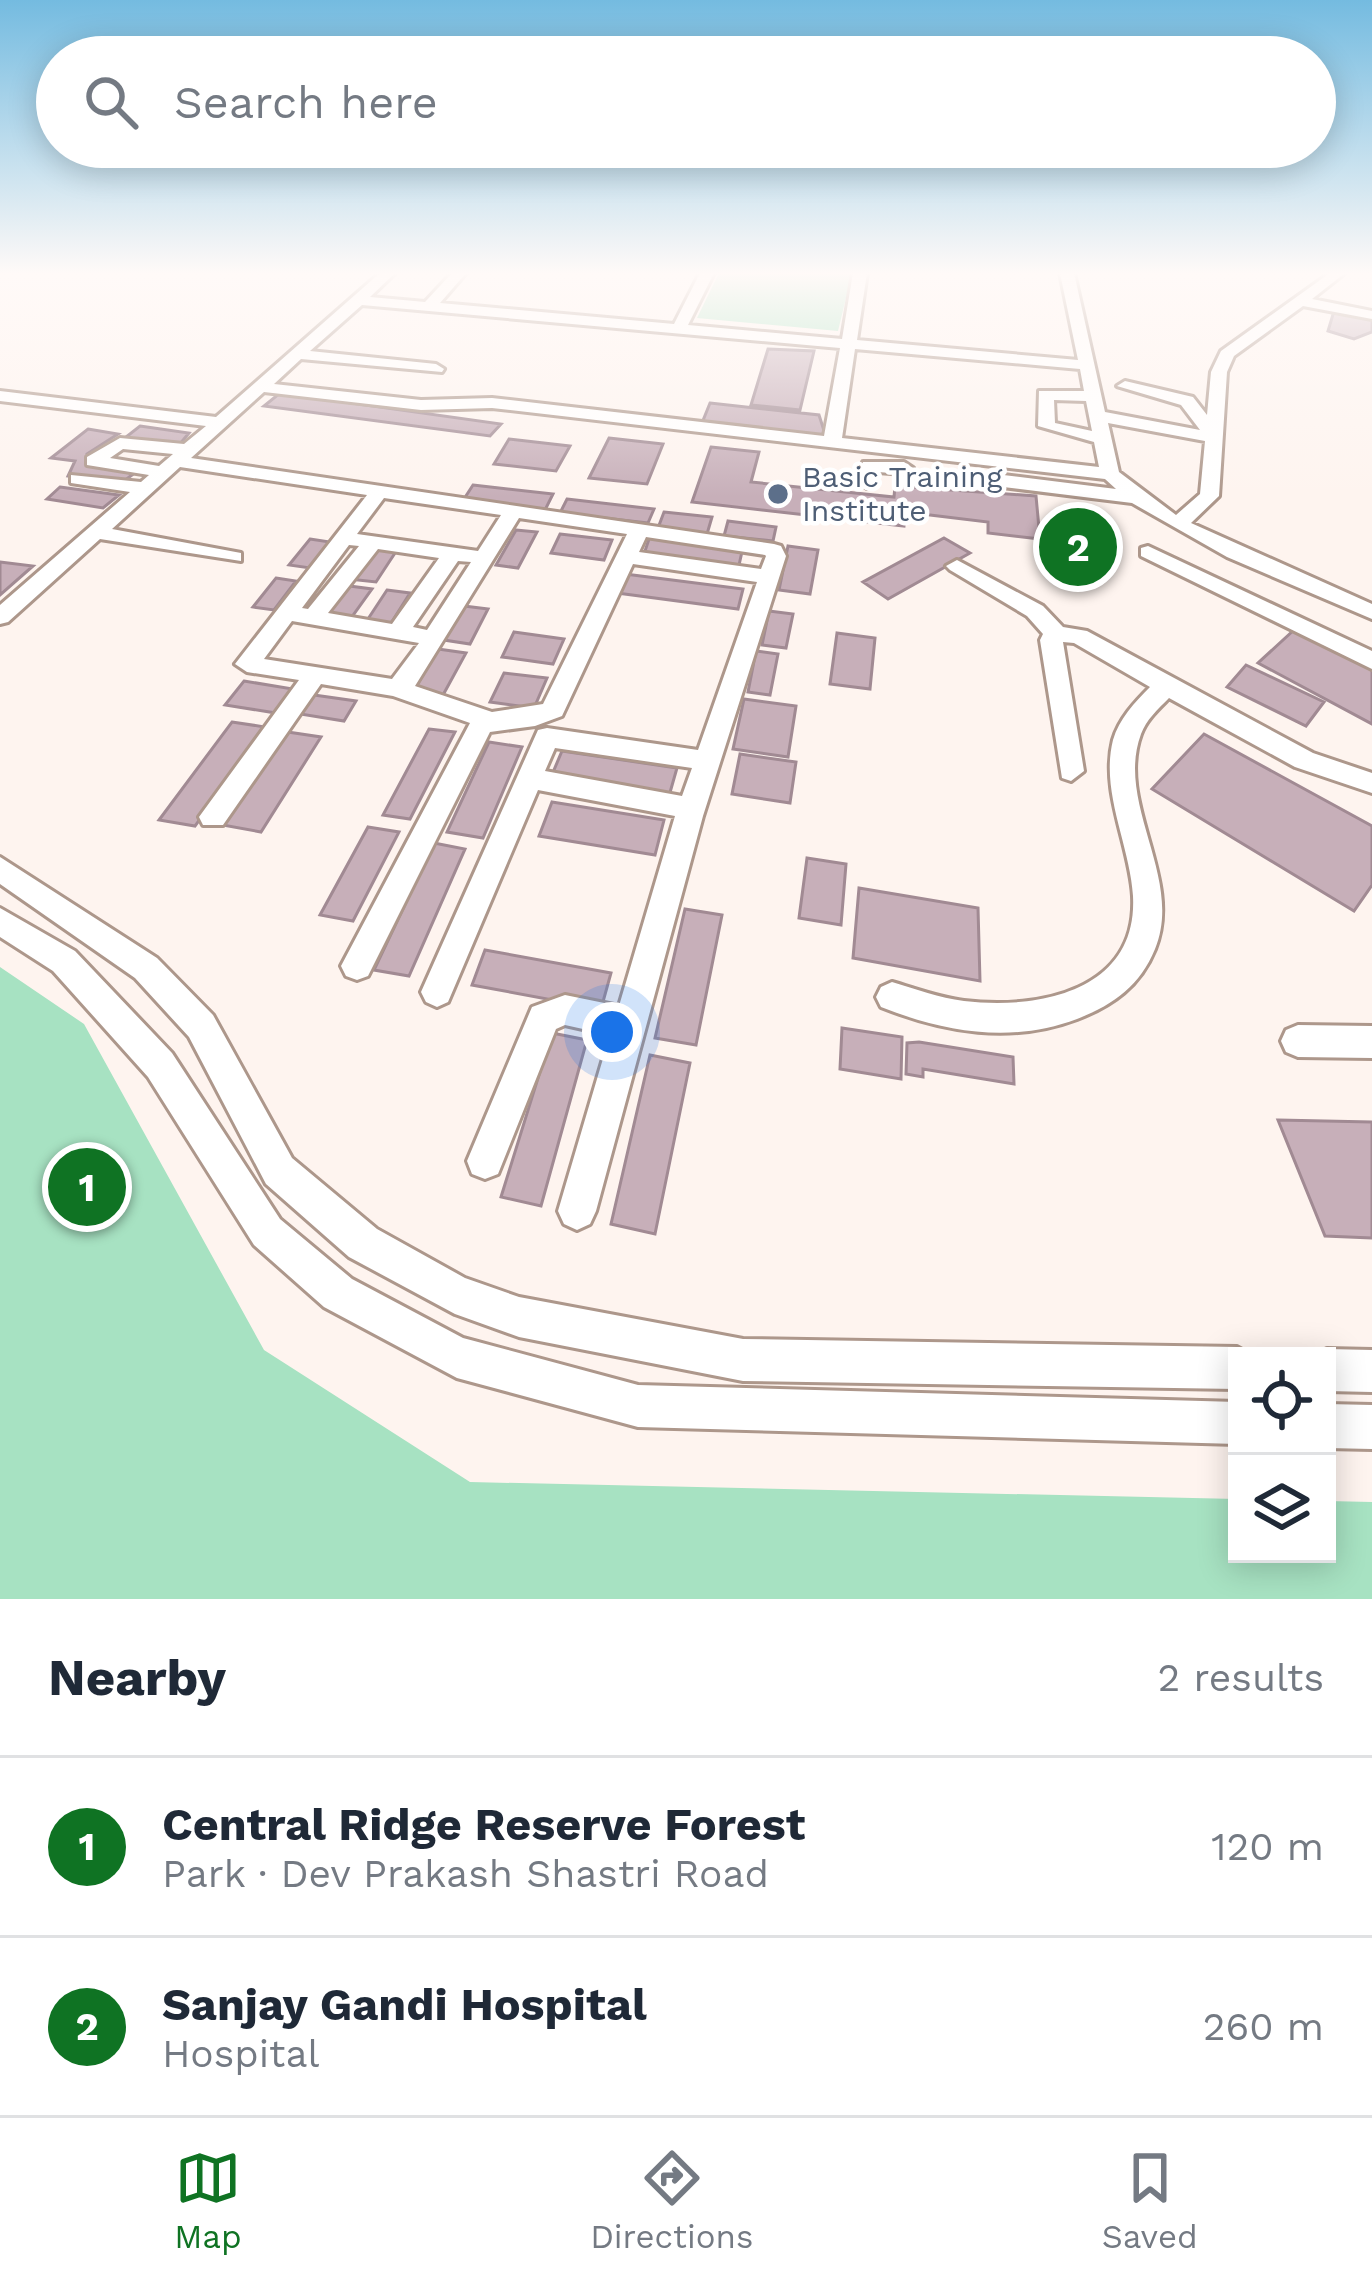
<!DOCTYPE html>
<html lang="en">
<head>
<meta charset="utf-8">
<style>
  :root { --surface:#fff; --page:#f2f2f3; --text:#1f2937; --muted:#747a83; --line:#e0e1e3; --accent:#0f7323 }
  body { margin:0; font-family:"Work Sans",sans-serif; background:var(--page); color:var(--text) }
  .controls { position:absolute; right:36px; bottom:36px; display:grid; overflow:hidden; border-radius:0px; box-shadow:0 6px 30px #0003 }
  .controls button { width:108px; height:108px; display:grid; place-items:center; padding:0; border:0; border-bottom:3px solid var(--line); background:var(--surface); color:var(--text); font:60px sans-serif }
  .you { position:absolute; left:612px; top:1032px; width:42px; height:42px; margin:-30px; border:9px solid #fff; border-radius:50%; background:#1a73e8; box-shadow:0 0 0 18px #1a73e833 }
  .badge { display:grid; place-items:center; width:78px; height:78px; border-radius:50%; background:var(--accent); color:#fff; font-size:39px; font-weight:700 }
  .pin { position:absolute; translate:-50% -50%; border:6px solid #fff; box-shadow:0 3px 12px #0006 }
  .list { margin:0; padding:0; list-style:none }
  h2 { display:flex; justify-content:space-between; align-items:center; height:156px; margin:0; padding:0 48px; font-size:51px }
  h2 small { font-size:39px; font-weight:400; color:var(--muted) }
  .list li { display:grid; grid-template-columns:78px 1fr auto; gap:36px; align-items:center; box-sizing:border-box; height:180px; padding:0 48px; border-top:3px solid var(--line) }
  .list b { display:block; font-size:45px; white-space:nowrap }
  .list p { margin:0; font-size:39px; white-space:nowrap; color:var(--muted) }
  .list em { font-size:39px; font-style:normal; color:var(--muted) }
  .icon { flex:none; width:66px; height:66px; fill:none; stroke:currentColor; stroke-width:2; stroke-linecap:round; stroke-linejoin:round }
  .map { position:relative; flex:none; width:1372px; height:1599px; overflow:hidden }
  .search { position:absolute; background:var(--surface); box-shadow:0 6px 30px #0003; left:36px; right:36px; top:36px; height:132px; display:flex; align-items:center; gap:30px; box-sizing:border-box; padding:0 42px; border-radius:66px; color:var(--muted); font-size:45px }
  .sheet { height:516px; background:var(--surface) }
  nav { display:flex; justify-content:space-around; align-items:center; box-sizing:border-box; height:168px; border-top:3px solid var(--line); background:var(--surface); font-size:33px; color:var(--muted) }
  nav a { display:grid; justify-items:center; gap:6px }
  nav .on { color:var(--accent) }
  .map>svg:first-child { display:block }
  .green { fill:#a7e2c2 }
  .building { fill:#c7afb9; stroke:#a18a93; stroke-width:3 }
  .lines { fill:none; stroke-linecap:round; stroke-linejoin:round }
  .minor-casing { stroke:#ad978b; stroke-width:6 }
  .minor { fill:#fff; fill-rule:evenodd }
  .service-dot { fill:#5c6f8a; stroke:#fff; stroke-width:4.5 }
  .labels { text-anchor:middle; stroke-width:9; stroke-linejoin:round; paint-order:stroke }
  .far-service-label { font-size:30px; fill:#4e5e75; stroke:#fff; text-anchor:start }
</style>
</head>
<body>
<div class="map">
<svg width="1372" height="1599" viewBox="0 0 1372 1599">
  <rect width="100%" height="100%" fill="#fef4ef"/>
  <!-- green -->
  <path class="green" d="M719,273H852L838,331L697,318Z
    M0,967L84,1024L264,1350L470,1482L1237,1499V1554H1327V1501L1372,1502V1599H0Z"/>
  <!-- building -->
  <path class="building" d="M1334,311L1372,320V332L1354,339L1328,331Z
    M768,349L814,351L800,410L751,405Z
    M280,393L501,424L490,436L264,406Z
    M710,403L819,415L827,440L700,428Z
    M140,426L189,433L179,445L126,437Z
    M88,429L118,434L87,454L88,463L139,470L121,483L68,476L75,461L51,458Z
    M609,438L663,444L647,484L589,478Z
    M509,439L570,446L556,471L494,464Z
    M711,447L759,452L751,482L894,497L895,486L1036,496L1040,539L988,533V522L905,512L904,526L692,502Z
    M473,485L553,494L544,512L462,502Z
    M60,487L119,495L103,508L47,499Z
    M567,499L654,509L648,523L560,513Z
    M664,512L712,517L707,534L658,528Z
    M728,521L776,527L773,541L724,536Z
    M516,530L537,532L518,568L496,565Z
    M560,534L612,540L604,560L551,553Z
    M650,536L743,547L739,565L644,554Z
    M944,538L970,553L888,599L863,582Z
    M310,539L330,542L310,568L289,565Z
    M788,546L818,550L810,594L779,590Z
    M372,547L397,550L376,582L349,579Z
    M0,562L33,566L0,595Z
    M625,574L743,589L738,609L617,593Z
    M276,578L296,581L274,610L253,607Z
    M342,585L372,589L349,621L318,617Z
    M387,590L410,593L388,628L364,625Z
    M464,606L488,609L470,644L444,640Z
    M769,611L793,614L786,648L762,645Z
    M1295,629L1372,668V724L1258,663Z
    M514,632L564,639L553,664L502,657Z
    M837,633L875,638L870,689L830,684Z
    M438,649L466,653L443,695L414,690Z
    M756,651L778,654L770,695L748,692Z
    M1246,665L1324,702L1306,726L1227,687Z
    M504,673L547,678L534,708L490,702Z
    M244,681L293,689L276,713L225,705Z
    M307,694L356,701L344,721L294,713Z
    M744,699L796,706L788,757L733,749Z
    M232,722L265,727L195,826L159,820Z
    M429,729L455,732L410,819L383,815Z
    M281,731L321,737L261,832L217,824Z
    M1204,734L1372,826V885L1354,911L1152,789Z
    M489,742L522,747L483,838L447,832Z
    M562,751L677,768L669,796L551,777Z
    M740,754L796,762L790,803L732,794Z
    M552,802L664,820L655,855L539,836Z
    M368,827L399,832L353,921L320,915Z
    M434,843L465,849L409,976L374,970Z
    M807,858L846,864L841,925L799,918Z
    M859,888L978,908L980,981L853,958Z
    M685,909L722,915L696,1045L655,1038Z
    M485,950L611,973L601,1009L472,985Z
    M842,1028L902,1037L901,1079L840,1069Z
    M552,1033L587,1040L541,1206L501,1197Z
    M919,1042L1013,1057L1014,1084L923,1069V1077L906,1074L907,1043Z
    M650,1055L690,1063L655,1234L611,1224Z
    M1278,1120L1372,1122V1238L1325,1236Z"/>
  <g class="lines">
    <!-- minor casing -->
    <g class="minor-casing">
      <path id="minor" d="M380,273H395L370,297L425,302L452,273H466L440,303L674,324L700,273H714L688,325L842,339L853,273H867L857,340L1078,360L1060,273H1074L1105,412L1200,430L1181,405L1117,386L1125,381L1193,397L1207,415L1211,372L1221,351L1330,273H1345L1312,299L1372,311V319L1303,306L1234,356L1227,372L1219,496L1191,523L1372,604V619L1227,557L1132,503L995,486L986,480L995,474L1116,489L1105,479L492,408L421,410L264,392L191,458L774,544L781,546L786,556L703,816L596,1211L590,1224L577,1230L564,1224L558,1211L610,1035L565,1025L556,1029L498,1174L485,1179L472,1174L467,1161L532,1007L565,995L619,1006L675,816L538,790L448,1002L437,1007L426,1002L421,992L538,730L547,728L698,750L757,582L633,564L562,716L535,726L490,732L368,976L357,980L346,976L341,966L470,723L393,696L321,684L223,825H203L199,817L299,680L247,672L235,664L367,495L180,467L112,529L241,553V561L100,539L8,622L0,624V605L130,492L71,483V475L141,482L149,475L87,465V457L120,438L184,444L206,426L0,401V391L216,417ZM362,305L840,348L824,436L492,398L421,400L274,384L301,359L442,372L444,369L436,364L310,351ZM855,349L1080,369L1084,391H1039L1038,426L1094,442L1099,467L842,438ZM1054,400L1086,401L1092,431L1055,423ZM1108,423L1205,441L1200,494L1176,515L1119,472ZM123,449L173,454L159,466L110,458ZM384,498L501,515L478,551L357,534ZM519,518L627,534L543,704L492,712L415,686ZM646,537L765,555L766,556L761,569L639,552ZM349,545L359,546L308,609L302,608ZM378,549L439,558L392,624L328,613ZM458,561L471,562L427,630L413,627ZM292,621L419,643L392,679L264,659ZM555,748L692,768L682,796L545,771Z
        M863,462H904L913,468L904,474L878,472L874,486L867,488L858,482Z
        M1148,546L1372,651V669L1141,556V548Z
        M957,560L1043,606L1063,627L1087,631L1313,753L1372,773V793L1295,767L1169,698C1158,709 1146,720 1141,734C1115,804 1184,878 1155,949C1140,986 1113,1005 1077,1019C1011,1044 944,1032 881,1007L876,997L881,987L892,982C916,989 939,998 964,1001C1039,1010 1138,991 1133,896C1130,845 1100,792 1113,740C1119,719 1135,702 1150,687L1074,643L1063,642L1084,771L1071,781L1062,778L1040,640L1043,634L1027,616L950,570L946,566Z
        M0,857L157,958L213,1015L292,1158L377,1229L465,1278L519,1297L743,1339L1237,1347L1253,1356H1237V1389L743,1381L519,1337L455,1314L349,1257L266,1184L189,1037L135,978L0,884Z
        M0,908L75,951L172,1053L280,1219L352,1279L463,1338L638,1385L1237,1402V1444L638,1427L457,1378L324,1307L254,1245L148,1077L53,971L0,937Z
        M1298,1025L1372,1026V1058L1298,1057L1286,1052L1281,1041L1286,1030Z
        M1327,1349L1372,1350V1392L1327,1391V1356H1312Z
        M1327,1404L1372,1405V1449L1327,1448Z"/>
    </g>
    <!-- minor -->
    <use href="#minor" class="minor"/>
  </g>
  <!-- sky -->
  <linearGradient id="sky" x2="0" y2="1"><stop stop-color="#74bbe0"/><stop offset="0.55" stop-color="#fffaf8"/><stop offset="1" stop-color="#fffaf8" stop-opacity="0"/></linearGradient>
  <rect width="1372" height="497" fill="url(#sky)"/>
  <!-- markers -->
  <circle class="service-dot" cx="778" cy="494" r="12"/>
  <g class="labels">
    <!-- far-service labels -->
    <g class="far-service-label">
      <text x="802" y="487">Basic Training<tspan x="802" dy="34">Institute</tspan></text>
    </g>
  </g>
</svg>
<div class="controls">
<button><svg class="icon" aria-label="locate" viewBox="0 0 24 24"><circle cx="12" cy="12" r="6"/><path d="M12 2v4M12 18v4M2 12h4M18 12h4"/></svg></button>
<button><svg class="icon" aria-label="layers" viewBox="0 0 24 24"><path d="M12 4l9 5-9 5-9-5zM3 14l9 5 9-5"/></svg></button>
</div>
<div class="you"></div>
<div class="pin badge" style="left:87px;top:1187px">1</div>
<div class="pin badge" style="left:1078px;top:547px">2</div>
<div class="search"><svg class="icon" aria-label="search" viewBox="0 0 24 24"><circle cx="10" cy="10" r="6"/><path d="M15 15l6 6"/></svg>Search here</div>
</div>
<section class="sheet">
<h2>Nearby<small>2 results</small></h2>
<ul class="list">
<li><span class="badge">1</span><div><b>Central Ridge Reserve Forest</b><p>Park · Dev Prakash Shastri Road</p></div><em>120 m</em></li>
<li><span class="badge">2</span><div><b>Sanjay Gandi Hospital</b><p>Hospital</p></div><em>260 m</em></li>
</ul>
</section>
<nav>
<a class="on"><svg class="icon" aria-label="map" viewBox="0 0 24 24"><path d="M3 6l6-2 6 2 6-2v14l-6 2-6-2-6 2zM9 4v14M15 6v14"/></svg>Map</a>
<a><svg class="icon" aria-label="directions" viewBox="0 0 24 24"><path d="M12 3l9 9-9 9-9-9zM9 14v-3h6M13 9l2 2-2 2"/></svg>Directions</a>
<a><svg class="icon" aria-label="saved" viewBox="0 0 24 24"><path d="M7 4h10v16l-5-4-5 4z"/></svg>Saved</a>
</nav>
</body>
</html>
